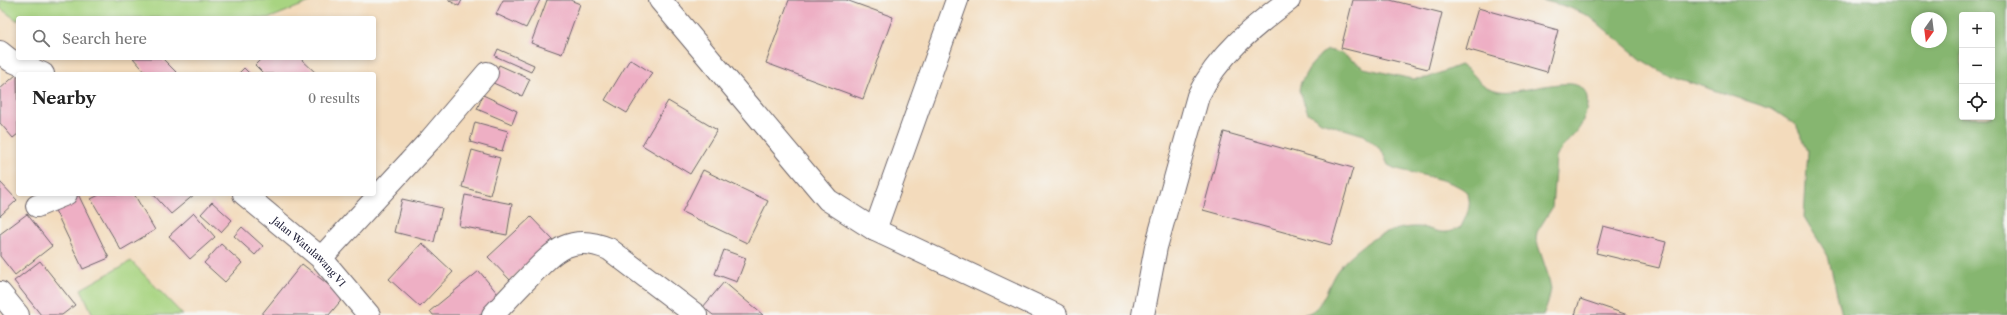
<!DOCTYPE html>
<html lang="en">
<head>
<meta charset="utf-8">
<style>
  :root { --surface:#fff; --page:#f2f2f2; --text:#222; --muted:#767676; --line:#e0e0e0 }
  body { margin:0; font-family:"Libre Caslon Text",serif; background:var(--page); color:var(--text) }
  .controls { position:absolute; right:12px; top:12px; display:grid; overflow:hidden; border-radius:4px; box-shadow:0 2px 6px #0003 }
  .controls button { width:36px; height:36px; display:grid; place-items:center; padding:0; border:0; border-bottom:1px solid var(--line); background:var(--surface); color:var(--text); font:20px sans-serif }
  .compass { position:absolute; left:1911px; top:12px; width:36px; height:36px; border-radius:50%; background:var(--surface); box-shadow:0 2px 6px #0003; rotate:194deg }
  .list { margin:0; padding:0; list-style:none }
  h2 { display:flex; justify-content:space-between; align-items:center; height:52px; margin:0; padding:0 16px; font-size:17px }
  h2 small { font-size:13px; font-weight:400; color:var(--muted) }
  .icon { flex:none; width:22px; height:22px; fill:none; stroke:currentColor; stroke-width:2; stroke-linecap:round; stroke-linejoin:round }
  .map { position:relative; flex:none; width:2007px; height:315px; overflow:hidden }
  .search { position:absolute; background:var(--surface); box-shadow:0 2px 6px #0003; left:16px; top:16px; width:360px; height:44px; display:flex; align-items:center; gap:10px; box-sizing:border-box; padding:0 14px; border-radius:4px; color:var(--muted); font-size:15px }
  .panel { position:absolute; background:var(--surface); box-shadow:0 2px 6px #0003; left:16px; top:72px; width:360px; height:124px; border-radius:4px }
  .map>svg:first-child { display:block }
  .green { fill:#a8d481; stroke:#657b5e }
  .forest { fill:#86b66f; stroke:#546c55; fill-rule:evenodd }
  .building { fill:#eeafc4 }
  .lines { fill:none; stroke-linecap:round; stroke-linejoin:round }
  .street-casing { stroke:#6b6368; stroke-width:24 }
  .street { stroke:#fff; stroke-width:22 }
  .labels { text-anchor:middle; stroke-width:3; stroke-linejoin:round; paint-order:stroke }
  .street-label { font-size:10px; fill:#22223b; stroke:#f6f6f2 }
</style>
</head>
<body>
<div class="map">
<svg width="2007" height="315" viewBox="0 0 2007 315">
  <rect width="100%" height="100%" fill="#f6f6f2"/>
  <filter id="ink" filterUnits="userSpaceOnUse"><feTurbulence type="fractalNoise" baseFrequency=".025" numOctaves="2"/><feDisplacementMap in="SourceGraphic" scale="8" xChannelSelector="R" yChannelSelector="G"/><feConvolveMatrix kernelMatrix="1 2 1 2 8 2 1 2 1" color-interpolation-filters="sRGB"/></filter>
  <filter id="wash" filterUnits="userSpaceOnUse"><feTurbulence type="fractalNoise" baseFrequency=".012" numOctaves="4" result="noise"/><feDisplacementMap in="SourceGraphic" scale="16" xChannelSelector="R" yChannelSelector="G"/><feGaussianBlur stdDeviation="0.9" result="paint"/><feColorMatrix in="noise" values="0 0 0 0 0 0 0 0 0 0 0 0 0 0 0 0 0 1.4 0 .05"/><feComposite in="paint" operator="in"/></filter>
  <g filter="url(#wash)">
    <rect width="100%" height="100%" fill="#f3dbbc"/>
    <!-- green -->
    <path class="green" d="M0,0H315L270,18H18V21L0,8Z
      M131,261L183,315H93L81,289Z"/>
    <!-- forest -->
    <path class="forest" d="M1541,0H2007V315H1842L1828,256L1804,217L1808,150L1796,125L1772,109L1665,74L1642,60L1589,16L1565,6ZM1962,15H1992V117H1962ZM1917,18H1941V42H1917Z
      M1328,50L1341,53L1364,68L1412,79L1427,78L1460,65C1479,73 1475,87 1500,91C1530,96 1606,57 1583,121C1578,135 1562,143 1556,158L1552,208L1537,232L1536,239L1548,275L1551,289L1548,303L1543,315H1296C1299,314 1302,315 1305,314C1323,311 1328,283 1337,271C1345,260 1357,250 1368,242C1381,234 1398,227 1414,227C1433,226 1438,239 1461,227C1466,216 1472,207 1468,195C1464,181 1408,173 1394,168L1388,165L1382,151L1364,135L1321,122L1308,113L1299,90L1301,82L1309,68L1321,54Z"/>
    <g id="blocks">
      <!-- building -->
      <path class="building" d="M448,0H462L459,6Z
        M503,0H540L526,28L496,14Z
        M547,0H570L580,4L562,54L531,43Z
        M789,0H846L893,17L863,99L766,63Z
        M1353,0H1390L1442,13L1428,69L1341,48Z
        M1478,8L1558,30L1547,72L1466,49Z
        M498,49L534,65L531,72L495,56Z
        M133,58H162L178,74H147Z
        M262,58H300L317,74H264L255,65Z
        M630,59L652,73L627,113L605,100Z
        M499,65L530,79L522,96L491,82Z
        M244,68L250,74H238Z
        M17,74L18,134L13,138L0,123V89Z
        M483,95L517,111L512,124L477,109Z
        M668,101L717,130L690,174L642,145Z
        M475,122L508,131L502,151L470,142Z
        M1224,132L1353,168L1331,245L1203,210Z
        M472,150L500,158L490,195L462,187Z
        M703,170L768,201L747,243L682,212Z
        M0,182L17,200L0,216Z
        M78,194L109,258L83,269L53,206Z
        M101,194H134L155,230L121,250L91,199Z
        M153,194H195L171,214Z
        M465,195L512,204L507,235L459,226Z
        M402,199L442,208L434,242L394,232Z
        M212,202L232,220L221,232L201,214Z
        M194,213L215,237L190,259L169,236Z
        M27,214L52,246L15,275L0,256V234Z
        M531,217L553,240L510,280L488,257Z
        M1603,226L1666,242L1659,268L1596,253Z
        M242,227L263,246L255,255L234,236Z
        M422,243L453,272L420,307L389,279Z
        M221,244L242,263L225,282L204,263Z
        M724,250L746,258L737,282L715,274Z
        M40,261L75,305L62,315H41L14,281Z
        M302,264L344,297L329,315H261Z
        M479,271L502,299L483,315H433L430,311Z
        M724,282L763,315H713L703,307Z
        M1580,299L1628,315H1575Z"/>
    </g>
  </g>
  <g filter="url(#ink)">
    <use href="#blocks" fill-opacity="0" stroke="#6b6368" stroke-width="1"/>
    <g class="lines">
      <!-- street casing -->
      <g class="street-casing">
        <g id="street">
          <path d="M660,0L828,200L875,230L1056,315"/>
          <path d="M0,52L10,60L43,74"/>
          <path id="s1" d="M244,194L321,258L369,315"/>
          <path d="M37,206L66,194"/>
          <path d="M875,230L957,0"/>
          <path d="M321,258L430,140L487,73"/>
          <path d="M0,293L18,315"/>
          <path d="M493,315C505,302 517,289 529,277C555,250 571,233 609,249L696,315"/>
          <path d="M1143,315L1156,247L1198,96C1218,55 1253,27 1289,0"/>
        </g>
      </g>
      <!-- street -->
      <use href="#street" class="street"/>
    </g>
  </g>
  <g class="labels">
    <!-- street labels -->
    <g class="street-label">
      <text dy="4" stroke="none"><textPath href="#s1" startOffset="87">Jalan Watulawang VI</textPath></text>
    </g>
  </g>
</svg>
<div class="controls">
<button>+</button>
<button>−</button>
<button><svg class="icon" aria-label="locate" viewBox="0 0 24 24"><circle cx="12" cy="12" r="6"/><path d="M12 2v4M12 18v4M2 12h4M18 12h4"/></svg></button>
</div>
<svg class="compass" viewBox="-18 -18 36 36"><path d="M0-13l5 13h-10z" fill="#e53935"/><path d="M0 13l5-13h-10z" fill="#767676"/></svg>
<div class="search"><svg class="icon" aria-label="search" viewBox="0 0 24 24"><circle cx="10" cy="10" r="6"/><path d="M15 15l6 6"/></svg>Search here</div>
<section class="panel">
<h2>Nearby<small>0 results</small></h2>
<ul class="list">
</ul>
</section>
</div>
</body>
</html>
